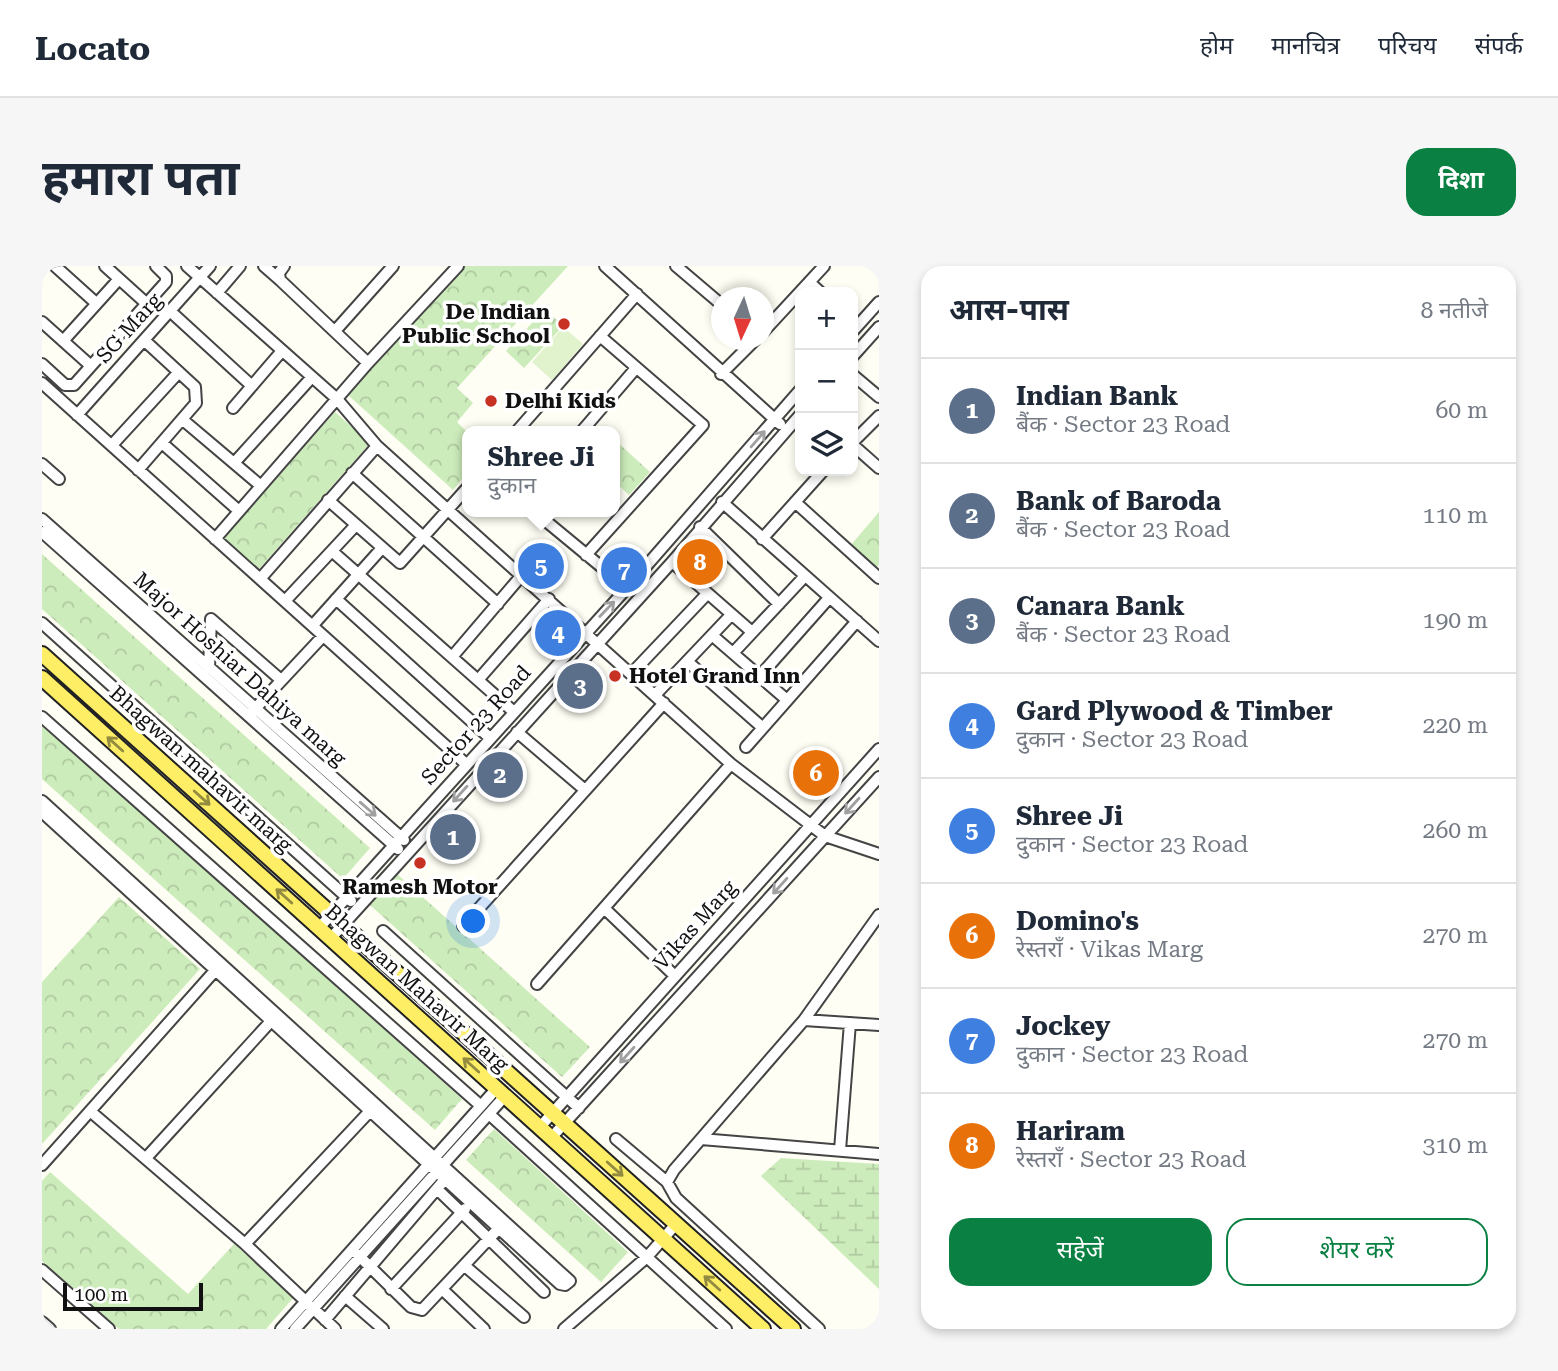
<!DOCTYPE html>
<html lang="hi">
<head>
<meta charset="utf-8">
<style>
  :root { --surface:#fff; --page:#f6f6f7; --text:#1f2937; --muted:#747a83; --line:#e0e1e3; --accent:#0b8043 }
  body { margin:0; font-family:"Roboto Serif","Noto Sans Devanagari",serif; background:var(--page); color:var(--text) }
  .controls { position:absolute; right:21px; top:21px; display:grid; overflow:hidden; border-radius:14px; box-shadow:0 4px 10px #0003 }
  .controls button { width:63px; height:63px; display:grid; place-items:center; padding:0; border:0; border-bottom:2px solid var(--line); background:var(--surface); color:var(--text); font:35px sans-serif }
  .compass { position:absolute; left:669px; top:21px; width:63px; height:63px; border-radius:50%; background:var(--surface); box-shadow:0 4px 10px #0003; rotate:184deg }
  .scale { position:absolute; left:21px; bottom:18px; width:140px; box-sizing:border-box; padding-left:7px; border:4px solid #111; border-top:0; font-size:19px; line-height:24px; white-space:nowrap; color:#111; -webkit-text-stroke:5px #fff; paint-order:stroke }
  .you { position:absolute; left:432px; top:656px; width:24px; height:24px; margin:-18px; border:5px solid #fff; border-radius:50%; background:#1a73e8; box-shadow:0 0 0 10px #1a73e833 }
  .badge { display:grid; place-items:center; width:46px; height:46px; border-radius:50%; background:var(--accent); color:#fff; font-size:23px; font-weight:700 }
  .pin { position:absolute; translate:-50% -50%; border:4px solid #fff; box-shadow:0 2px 7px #0006 }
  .popup { position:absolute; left:420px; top:160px; width:158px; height:91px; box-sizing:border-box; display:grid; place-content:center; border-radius:14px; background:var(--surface); filter:drop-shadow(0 2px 5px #0005); font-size:23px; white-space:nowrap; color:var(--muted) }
  .popup b { font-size:26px; color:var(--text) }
  .popup::after { content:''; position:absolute; left:50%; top:100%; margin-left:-14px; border:14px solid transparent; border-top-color:var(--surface) }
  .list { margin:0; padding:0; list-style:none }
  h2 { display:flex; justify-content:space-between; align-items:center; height:91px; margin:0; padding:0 28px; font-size:30px }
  h2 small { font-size:23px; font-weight:400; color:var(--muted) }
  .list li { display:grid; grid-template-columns:46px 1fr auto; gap:21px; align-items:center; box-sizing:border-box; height:105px; padding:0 28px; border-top:2px solid var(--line) }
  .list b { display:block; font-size:26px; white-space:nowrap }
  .list p { margin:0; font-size:23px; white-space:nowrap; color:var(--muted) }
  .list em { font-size:23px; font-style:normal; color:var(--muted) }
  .actions { display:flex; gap:14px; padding:21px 28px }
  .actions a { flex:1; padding:16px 0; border:2px solid var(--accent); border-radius:21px; text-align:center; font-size:24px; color:var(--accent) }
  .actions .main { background:var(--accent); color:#fff }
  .icon { flex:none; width:38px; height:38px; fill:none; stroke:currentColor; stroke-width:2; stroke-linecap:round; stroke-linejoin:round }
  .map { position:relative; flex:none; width:837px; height:1063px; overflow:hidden; border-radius:21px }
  header { display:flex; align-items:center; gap:42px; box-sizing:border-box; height:98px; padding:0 35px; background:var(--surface); border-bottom:2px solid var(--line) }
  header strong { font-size:33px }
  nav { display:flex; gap:38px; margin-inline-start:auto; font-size:24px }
  .intro { display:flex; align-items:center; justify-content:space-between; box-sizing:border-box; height:168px; padding:0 42px }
  h1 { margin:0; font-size:49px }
  .button { padding:18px 32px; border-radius:21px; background:var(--accent); color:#fff; font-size:24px; font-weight:700 }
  main { display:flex; gap:42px; padding:0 42px }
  aside { flex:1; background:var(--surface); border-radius:21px; box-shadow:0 4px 10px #0003 }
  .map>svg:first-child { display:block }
  .wetland { fill:url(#wetland-marsh) }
  .park { fill:url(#park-crowns) }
  .pitch { fill:#e0f3cd }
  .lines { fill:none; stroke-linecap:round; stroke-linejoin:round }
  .minor-casing { stroke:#444; stroke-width:14 }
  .major-casing { stroke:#222; stroke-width:18 }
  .minor { stroke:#fff; stroke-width:10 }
  .major { stroke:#fdee66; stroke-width:14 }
  .oneway { stroke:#a0a0a0 }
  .oneway2 { stroke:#938b40 }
  .poi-dot { fill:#c73222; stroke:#fff; stroke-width:2.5 }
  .labels { text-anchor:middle; stroke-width:7; stroke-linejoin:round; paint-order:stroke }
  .poi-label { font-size:21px; font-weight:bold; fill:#111; stroke:#fff; text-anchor:start }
  .street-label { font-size:21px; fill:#111; stroke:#fff }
</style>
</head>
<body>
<header>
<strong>Locato</strong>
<nav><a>होम</a><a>मानचित्र</a><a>परिचय</a><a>संपर्क</a></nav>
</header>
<div class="intro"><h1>हमारा पता</h1><a class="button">दिशा</a></div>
<main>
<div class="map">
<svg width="837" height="1063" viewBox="0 0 837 1063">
  <defs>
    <pattern id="wetland-marsh" width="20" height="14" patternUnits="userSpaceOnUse" patternTransform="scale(1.75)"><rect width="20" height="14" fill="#cdecbb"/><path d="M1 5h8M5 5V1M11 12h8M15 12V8" fill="none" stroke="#afc9a0"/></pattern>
    <pattern id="park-crowns" width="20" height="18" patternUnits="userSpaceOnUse" patternTransform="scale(1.75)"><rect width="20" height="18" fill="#cdecbb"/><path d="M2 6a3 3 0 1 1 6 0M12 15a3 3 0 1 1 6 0" fill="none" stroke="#afc9a0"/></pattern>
  </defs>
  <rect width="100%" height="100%" fill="#fffef4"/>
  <!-- wetland -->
  <path class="wetland" d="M739,892L837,898V1023L719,910Z"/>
  <!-- park -->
  <path class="park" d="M423,0H526L415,122L431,137L415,156L425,166V207L411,224L306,129Z
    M503,43L521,60L482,102L464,85Z
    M293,146L328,177L217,303L182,272Z
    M573,174L608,206L587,229L573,216Z
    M837,246V298L834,302L808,280Z
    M0,288L328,582L301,613L0,343Z
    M0,456L420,833L393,864L0,513Z
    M355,608L548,781L520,811L328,639Z
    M77,631L158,703L0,878V716Z
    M452,863L586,986L559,1016L424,894Z
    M8,906L146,1028L192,978L252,1031L224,1063H77L0,995V915Z"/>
  <!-- pitch -->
  <path class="pitch" d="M521,61L541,78L510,114L490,96Z"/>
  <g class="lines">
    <!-- minor casing -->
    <g class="minor-casing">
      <path id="minor" d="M13,0L54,37
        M63,0L105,38
        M145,0L295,133L335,180L406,244L689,498L783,570L837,588
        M222,0L238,14
        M242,0L237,7L238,14L326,97
        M563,0L738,158
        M634,0L680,39
        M767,16L778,26
        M175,27L198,0
        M128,45L210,120
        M0,56L49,100
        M293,65L351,0
        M722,65L782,0
        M811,65L837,36
        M21,75L77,13
        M811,90L837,61
        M0,98L23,119H32L124,16V10L114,0
        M679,108L713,74
        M811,109L837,131
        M0,117L424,498
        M191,142L239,86
        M35,149L168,0
        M141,154L219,220
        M475,165L595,28
        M540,165L594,102
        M811,176L837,150
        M120,177L197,245
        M70,179L137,106
        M811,179L837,202
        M193,196L270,111
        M0,198L17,213
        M96,204L154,137L153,121L102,74
        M310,207L456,338
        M286,234L358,297L426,221
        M680,236L837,375
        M753,236L837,312
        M493,246L585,322
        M0,253L362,574
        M658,261L737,338
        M0,266L356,583
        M173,273L326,97L416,0
        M720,273L781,205
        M291,286L472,446
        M544,289L661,159L558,70
        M630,296L710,366
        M218,313L335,180
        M294,333L448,472
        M243,335L313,260
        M0,357L309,635
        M271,359L340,282
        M671,370L745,434
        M691,387L763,310
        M410,391L480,309
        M646,396L721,462
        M167,402L169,353L239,414
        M590,407L665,328
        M717,411L787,332
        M436,414L507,333
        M613,429L689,349
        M209,447L281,370
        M0,451L439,840
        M475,466L543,524
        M704,481L815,355
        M0,535L528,1015L523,1019L518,1018L0,546
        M562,642L633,710
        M421,660L622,437
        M277,662L585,322L758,124
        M341,665L537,842
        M289,672L630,296L758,149
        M495,718L689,498
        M762,754L837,759
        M48,845L203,978L293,1063
        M447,848L684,1063
        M498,861L837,483
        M509,872L837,511
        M574,873L625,916
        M659,873L837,888
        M798,884L808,757
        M104,892L230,754
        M0,899L178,699
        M395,923L502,1026
        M203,978L329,844
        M313,986L369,1041L380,1044L458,961
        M423,1000L482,1051
        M0,1004L67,1063
        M349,1023L423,943
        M401,1024L442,1063
        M303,1030L341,1063
        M283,1054L404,912
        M0,1056L8,1063
        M239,1063L455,822
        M253,1063L463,830
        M522,1063L605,991L634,958
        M777,1063L634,932L625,916L632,904L762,754L837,649"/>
    </g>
    <!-- major casing -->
    <g class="major-casing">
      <path id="major" d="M0,388L751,1063
        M0,412L721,1063"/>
    </g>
    <!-- minor -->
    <use href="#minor" class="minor"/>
    <!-- major -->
    <use href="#major" class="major"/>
  </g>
  <!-- one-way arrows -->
  <defs><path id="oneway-shaft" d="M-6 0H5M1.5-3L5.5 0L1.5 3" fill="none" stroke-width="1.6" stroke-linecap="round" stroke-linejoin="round" transform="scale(1.75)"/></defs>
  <g class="oneway">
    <use href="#oneway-shaft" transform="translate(716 173) rotate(-49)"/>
    <use href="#oneway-shaft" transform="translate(565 343) rotate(-46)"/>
    <use href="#oneway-shaft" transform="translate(418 528) rotate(132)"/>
    <use href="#oneway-shaft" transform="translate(810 540) rotate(132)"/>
    <use href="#oneway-shaft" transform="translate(326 543) rotate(41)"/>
    <use href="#oneway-shaft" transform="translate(738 620) rotate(132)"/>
    <use href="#oneway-shaft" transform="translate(585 789) rotate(132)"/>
  </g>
  <g class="oneway2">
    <use href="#oneway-shaft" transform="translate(73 478) rotate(-138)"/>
    <use href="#oneway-shaft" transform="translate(160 532) rotate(42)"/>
    <use href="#oneway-shaft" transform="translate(242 630) rotate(-138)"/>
    <use href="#oneway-shaft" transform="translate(429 799) rotate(-138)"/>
    <use href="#oneway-shaft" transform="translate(573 903) rotate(42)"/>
    <use href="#oneway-shaft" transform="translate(670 1017) rotate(-138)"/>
  </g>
  <!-- markers -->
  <g class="poi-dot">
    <circle cx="522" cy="58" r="7"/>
    <circle cx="449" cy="135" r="7"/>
    <circle cx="573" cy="410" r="7"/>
    <circle cx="378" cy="597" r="7"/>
  </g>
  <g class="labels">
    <!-- poi labels -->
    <g class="poi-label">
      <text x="508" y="53" text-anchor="end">De Indian<tspan x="508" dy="24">Public School</tspan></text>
      <text x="463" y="142">Delhi Kids</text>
      <text x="587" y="417">Hotel Grand Inn</text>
      <text x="378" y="628" text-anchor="middle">Ramesh Motor</text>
    </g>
    <!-- street labels -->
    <g class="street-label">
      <text transform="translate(87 62) rotate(-48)" y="7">SG Marg</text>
      <text transform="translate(198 403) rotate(42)" y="7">Major Hoshiar Dahiya marg</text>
      <text transform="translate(434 459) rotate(-48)" y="7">Sector 23 Road</text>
      <text transform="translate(159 503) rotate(42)" y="7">Bhagwan mahavir marg</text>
      <text transform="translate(653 659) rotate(-48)" y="7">Vikas Marg</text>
      <text transform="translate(375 722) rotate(42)" y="7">Bhagwan Mahavir Marg</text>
    </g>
  </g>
</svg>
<div class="controls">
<button>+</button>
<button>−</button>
<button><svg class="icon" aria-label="layers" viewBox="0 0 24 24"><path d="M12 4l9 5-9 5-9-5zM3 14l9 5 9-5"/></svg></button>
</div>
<svg class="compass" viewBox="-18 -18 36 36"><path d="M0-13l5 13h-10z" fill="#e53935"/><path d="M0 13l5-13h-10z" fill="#747a83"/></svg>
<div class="scale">100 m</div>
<div class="you"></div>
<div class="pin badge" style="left:411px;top:571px;background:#5c6f8a">1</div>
<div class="pin badge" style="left:458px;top:509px;background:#5c6f8a">2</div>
<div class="pin badge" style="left:538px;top:420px;background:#5c6f8a">3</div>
<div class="pin badge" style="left:516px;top:367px;background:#3f7fe0">4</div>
<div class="pin badge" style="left:499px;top:300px;background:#3f7fe0">5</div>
<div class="popup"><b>Shree Ji</b>दुकान</div>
<div class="pin badge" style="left:774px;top:507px;background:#e8710a">6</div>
<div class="pin badge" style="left:582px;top:304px;background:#3f7fe0">7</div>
<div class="pin badge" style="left:658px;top:296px;background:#e8710a">8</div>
</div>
<aside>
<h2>आस-पास<small>8 नतीजे</small></h2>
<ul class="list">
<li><span class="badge" style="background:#5c6f8a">1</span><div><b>Indian Bank</b><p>बैंक · Sector 23 Road</p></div><em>60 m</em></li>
<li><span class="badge" style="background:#5c6f8a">2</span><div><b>Bank of Baroda</b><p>बैंक · Sector 23 Road</p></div><em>110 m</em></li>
<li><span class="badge" style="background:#5c6f8a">3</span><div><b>Canara Bank</b><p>बैंक · Sector 23 Road</p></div><em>190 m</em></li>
<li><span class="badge" style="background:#3f7fe0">4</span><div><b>Gard Plywood &amp; Timber</b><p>दुकान · Sector 23 Road</p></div><em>220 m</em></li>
<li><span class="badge" style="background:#3f7fe0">5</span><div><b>Shree Ji</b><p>दुकान · Sector 23 Road</p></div><em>260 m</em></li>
<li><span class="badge" style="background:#e8710a">6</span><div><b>Domino's</b><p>रेस्तराँ · Vikas Marg</p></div><em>270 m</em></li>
<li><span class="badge" style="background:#3f7fe0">7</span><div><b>Jockey</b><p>दुकान · Sector 23 Road</p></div><em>270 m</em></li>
<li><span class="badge" style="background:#e8710a">8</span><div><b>Hariram</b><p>रेस्तराँ · Sector 23 Road</p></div><em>310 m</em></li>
</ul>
<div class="actions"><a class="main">सहेजें</a><a>शेयर करें</a></div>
</aside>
</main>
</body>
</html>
